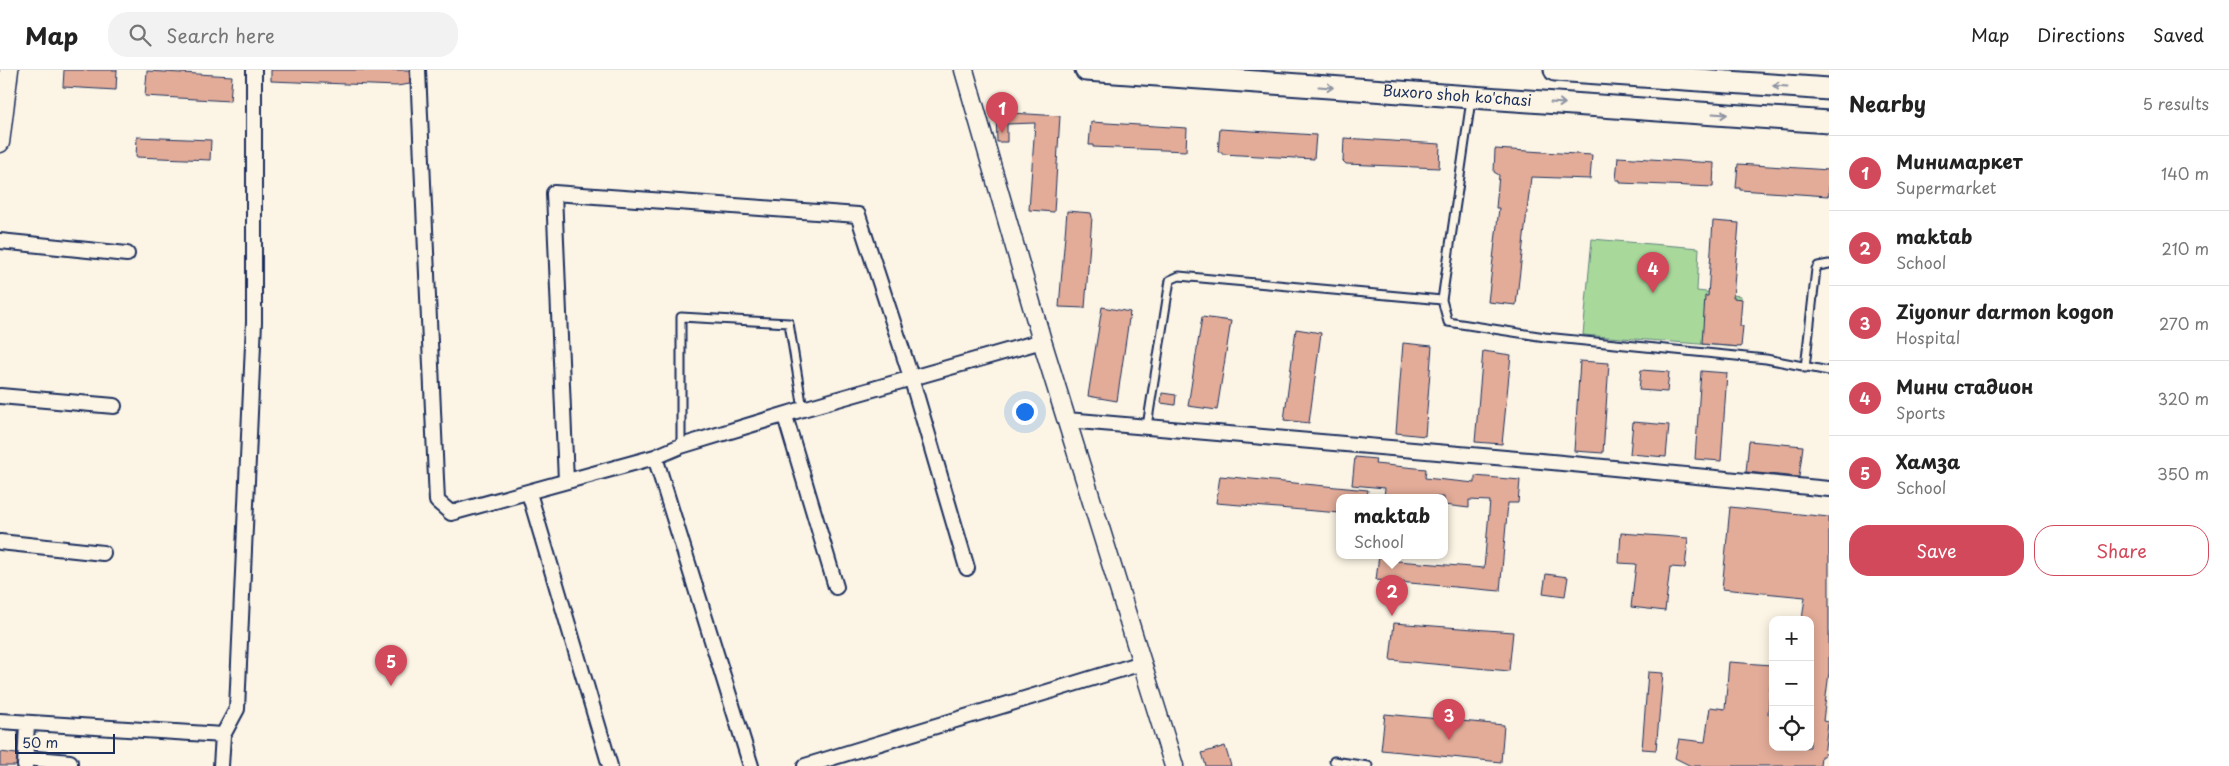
<!DOCTYPE html>
<html lang="en">
<head>
<meta charset="utf-8">
<style>
  :root { --surface:#fff; --page:#f2f2f2; --text:#222; --muted:#767676; --line:#e0e0e0; --accent:#d1495b }
  body { margin:0; font-family:"Playpen Sans",sans-serif; background:var(--page); color:var(--text) }
  .controls { position:absolute; right:15px; bottom:15px; display:grid; overflow:hidden; border-radius:10px; box-shadow:0 2px 12px #0003 }
  .controls button { width:45px; height:45px; display:grid; place-items:center; padding:0; border:0; border-bottom:1px solid var(--line); background:var(--surface); color:var(--text); font:25px sans-serif }
  .scale { position:absolute; left:15px; bottom:12px; width:100px; box-sizing:border-box; padding-left:5px; border:2px solid #1b2f5e; border-top:0; font-size:14px; line-height:18px; white-space:nowrap; color:#1b2f5e; -webkit-text-stroke:4px #fcf5e5; paint-order:stroke }
  .you { position:absolute; left:1024px; top:341px; width:18px; height:18px; margin:-12px; border:4px solid #fff; border-radius:50%; background:#1a73e8; box-shadow:0 0 0 8px #1a73e833 }
  .badge { display:grid; place-items:center; width:32px; height:32px; border-radius:50%; background:var(--accent); color:#fff; font-size:16px; font-weight:700 }
  .pin { position:absolute; translate:-50% -41px; filter:drop-shadow(0 1px 2px #0008) }
  .pin::after { content:''; position:absolute; top:26px; width:18px; height:15px; background:inherit; clip-path:polygon(0 0,100% 0,50% 100%) }
  .popup { position:absolute; left:1336px; top:424px; width:112px; height:65px; box-sizing:border-box; display:grid; place-content:center; border-radius:10px; background:var(--surface); filter:drop-shadow(0 1px 4px #0005); font-size:16px; white-space:nowrap; color:var(--muted) }
  .popup b { font-size:19px; color:var(--text) }
  .popup::after { content:''; position:absolute; left:50%; top:100%; margin-left:-10px; border:10px solid transparent; border-top-color:var(--surface) }
  .list { margin:0; padding:0; list-style:none }
  h2 { display:flex; justify-content:space-between; align-items:center; height:65px; margin:0; padding:0 20px; font-size:21px }
  h2 small { font-size:16px; font-weight:400; color:var(--muted) }
  .list li { display:grid; grid-template-columns:32px 1fr auto; gap:15px; align-items:center; box-sizing:border-box; height:75px; padding:0 20px; border-top:1px solid var(--line) }
  .list b { display:block; font-size:19px; white-space:nowrap }
  .list p { margin:0; font-size:16px; white-space:nowrap; color:var(--muted) }
  .list em { font-size:16px; font-style:normal; color:var(--muted) }
  .actions { display:flex; gap:10px; padding:15px 20px }
  .actions a { flex:1; padding:11px 0; border:1px solid var(--accent); border-radius:20px; text-align:center; font-size:18px; color:var(--accent) }
  .actions .main { background:var(--accent); color:#fff }
  .icon { flex:none; width:28px; height:28px; fill:none; stroke:currentColor; stroke-width:2; stroke-linecap:round; stroke-linejoin:round }
  .map { position:relative; flex:none; width:1829px; height:696px; overflow:hidden }
  header { display:flex; align-items:center; gap:30px; box-sizing:border-box; height:70px; padding:0 25px; background:var(--surface); border-bottom:1px solid var(--line) }
  header strong { font-size:24px }
  nav { display:flex; gap:28px; margin-inline-start:auto; font-size:18px }
  .search { width:350px; height:45px; background:var(--page); display:flex; align-items:center; gap:12px; box-sizing:border-box; padding:0 18px; border-radius:20px; color:var(--muted); font-size:19px }
  main { display:flex }
  aside { flex:1; background:var(--surface) }
  .map>svg:first-child { display:block }
  .green { fill:#a8d99b; stroke:#62847c }
  .building { fill:#e2ac98; stroke:#1b2f5e }
  .lines { fill:none; stroke-linecap:round; stroke-linejoin:round }
  .service-casing { stroke:#1b2f5e; stroke-width:11 }
  .minor-casing { stroke:#1b2f5e; stroke-width:18 }
  .tertiary-casing { stroke:#1b2f5e; stroke-width:21 }
  .primary-casing { stroke:#1b2f5e; stroke-width:25 }
  .service { stroke:#fcf5e5; stroke-width:7 }
  .minor { stroke:#fcf5e5; stroke-width:14 }
  .tertiary { stroke:#fcf5e5; stroke-width:18 }
  .primary { stroke:#fcf5e5; stroke-width:21 }
  .oneway { stroke:#8c92a2 }
  .labels { text-anchor:middle; stroke-width:4.5; stroke-linejoin:round; paint-order:stroke }
  .street-label { font-size:15px; fill:#1b2f5e; stroke:#fcf5e5 }
</style>
</head>
<body>
<header>
<strong>Map</strong>
<div class="search"><svg class="icon" aria-label="search" viewBox="0 0 24 24"><circle cx="10" cy="10" r="6"/><path d="M15 15l6 6"/></svg>Search here</div>
<nav><a>Map</a><a>Directions</a><a>Saved</a></nav>
</header>
<main>
<div class="map">
<svg width="1829" height="696" viewBox="0 0 1829 696">
  <rect width="100%" height="100%" fill="#fcf5e5"/>
  <filter id="ink" filterUnits="userSpaceOnUse"><feTurbulence type="fractalNoise" baseFrequency=".02" numOctaves="2"/><feDisplacementMap in="SourceGraphic" scale="10" xChannelSelector="R" yChannelSelector="G"/><feConvolveMatrix kernelMatrix="1 2 1 2 8 2 1 2 1" color-interpolation-filters="sRGB"/></filter>
  <g filter="url(#ink)">
    <!-- green -->
    <path class="green" d="M1592,169L1699,178L1697,221L1741,226L1738,277L1583,265Z"/>
    <!-- building -->
    <path class="building" d="M64,0H117L116,20L63,17Z
      M271,0H409L410,14L397,16L271,11Z
      M147,1L232,6L230,31L145,26Z
      M996,42L1060,46L1054,142L1029,140L1035,53L1007,54V72H997Z
      M1091,52L1187,58L1186,81L1093,77V75H1089Z
      M1220,59L1316,65L1314,89L1222,84V82H1218Z
      M137,67L211,70L210,90L136,87Z
      M1344,68L1440,74L1439,98L1346,94L1343,91Z
      M1495,79L1592,85L1590,109L1531,107L1516,235L1488,232L1499,138H1496L1499,105L1494,102Z
      M1618,87L1714,93L1713,117L1620,113V110H1616Z
      M1738,94L1829,100V124L1828,126L1740,120V118H1736Z
      M1067,141L1091,143L1092,147L1085,238L1059,237Z
      M1713,151L1739,153L1733,228L1742,229L1740,256H1743L1741,277L1702,274L1705,226H1708Z
      M1102,237L1130,242L1117,331L1088,326Z
      M1202,247L1231,251L1217,340L1188,336Z
      M1296,259L1321,263L1309,353L1284,350Z
      M1403,273L1432,276L1425,366L1396,363Z
      M1483,281L1511,285L1502,374L1475,372Z
      M1580,291L1609,293L1603,383L1574,381Z
      M1641,300L1669,302L1667,322L1639,320Z
      M1701,301L1727,303L1721,391L1695,389Z
      M1162,323L1176,325L1175,335L1161,333Z
      M1633,352L1669,355L1666,387L1630,384Z
      M1749,371L1803,376L1799,407L1746,402Z
      M1355,387L1376,389L1375,394L1426,399L1425,408L1475,413V406L1520,410L1518,433H1508L1500,521L1376,510L1379,485H1398L1397,491L1484,498L1490,431L1469,430V438L1444,435V427H1384L1385,418L1352,415Z
      M1220,406L1368,420L1367,427H1340V443L1216,433Z
      M1730,437L1829,447V602L1823,651L1828,652L1824,686H1821L1820,696H1691L1675,688L1679,669L1705,672L1710,637L1725,639L1729,592L1772,595L1768,644L1773,645V677H1810V550H1802L1805,527L1722,519Z
      M1621,463L1688,468L1685,498L1670,497L1665,541L1631,537L1636,494L1619,493Z
      M1546,504L1568,507L1565,526L1543,523Z
      M1394,553L1513,562L1509,601L1390,590Z
      M1648,602L1663,603L1656,680L1642,679Z
      M1385,644L1504,655L1501,692L1381,680Z
      M1225,676L1231,696H1206L1202,683Z
      M0,682L17,684L16,696H0Z"/>
    <g class="lines">
      <!-- service casing -->
      <g class="service-casing">
        <path id="service" d="M1471,30L1442,230L1448,252L1545,267L1766,289L1829,301
          M1805,298L1816,199L1818,196L1829,194
          M1147,356L1170,210L1179,206L1442,230
          M681,376V247L789,253L803,339
          M1334,691L1368,696"/>
      </g>
      <!-- minor casing -->
      <g class="minor-casing">
        <path id="minor" d="M418,0L437,431L451,443L655,387L681,376L803,339L1042,271
          M0,171L127,184
          M0,326L114,336
          M785,346L836,517
          M1067,350L1552,392L1829,419
          M655,387L751,696
          M566,411L554,123L858,145L911,307L967,498
          M529,423L610,696
          M0,472L103,483
          M0,651L223,665
          M26,688L70,692V696
          M25,696L27,653
          M221,696L223,665L237,639L254,252V0
          M805,696L1142,593"/>
      </g>
      <!-- tertiary casing -->
      <g class="tertiary-casing">
        <path id="tertiary" d="M964,0L1042,271L1174,696
          M0,73L9,0"/>
      </g>
      <!-- primary casing -->
      <g class="primary-casing">
        <g id="primary">
          <path id="s1" d="M1086,0L1829,52"/>
          <path d="M1555,0L1829,19"/>
        </g>
      </g>
      <!-- service -->
      <use href="#service" class="service"/>
      <!-- minor -->
      <use href="#minor" class="minor"/>
      <!-- tertiary -->
      <use href="#tertiary" class="tertiary"/>
      <!-- primary -->
      <use href="#primary" class="primary"/>
    </g>
    <!-- one-way arrows -->
    <defs><path id="oneway-shaft" d="M-6 0H5M1.5-3L5.5 0L1.5 3" fill="none" stroke-width="1.6" stroke-linecap="round" stroke-linejoin="round" transform="scale(1.25)"/></defs>
    <g class="oneway">
      <use href="#oneway-shaft" transform="translate(1780 16) rotate(-176)"/>
      <use href="#oneway-shaft" transform="translate(1326 17) rotate(4)"/>
      <use href="#oneway-shaft" transform="translate(1558 33) rotate(4)"/>
      <use href="#oneway-shaft" transform="translate(1720 44) rotate(4)"/>
    </g>
  </g>
  <g class="labels">
    <!-- street labels -->
    <g class="street-label">
      <text dy="5" stroke="none"><textPath href="#s1" startOffset="372">Buxoro shoh ko'chasi</textPath></text>
    </g>
  </g>
</svg>
<div class="controls">
<button>+</button>
<button>−</button>
<button><svg class="icon" aria-label="locate" viewBox="0 0 24 24"><circle cx="12" cy="12" r="6"/><path d="M12 2v4M12 18v4M2 12h4M18 12h4"/></svg></button>
</div>
<div class="scale">50 m</div>
<div class="you"></div>
<div class="pin badge" style="left:1002px;top:63px">1</div>
<div class="pin badge" style="left:1392px;top:546px">2</div>
<div class="popup"><b>maktab</b>School</div>
<div class="pin badge" style="left:1449px;top:670px">3</div>
<div class="pin badge" style="left:1653px;top:223px">4</div>
<div class="pin badge" style="left:391px;top:616px">5</div>
</div>
<aside>
<h2>Nearby<small>5 results</small></h2>
<ul class="list">
<li><span class="badge">1</span><div><b>Минимаркет</b><p>Supermarket</p></div><em>140 m</em></li>
<li><span class="badge">2</span><div><b>maktab</b><p>School</p></div><em>210 m</em></li>
<li><span class="badge">3</span><div><b>Ziyonur darmon kogon</b><p>Hospital</p></div><em>270 m</em></li>
<li><span class="badge">4</span><div><b>Мини стадион</b><p>Sports</p></div><em>320 m</em></li>
<li><span class="badge">5</span><div><b>Хамза</b><p>School</p></div><em>350 m</em></li>
</ul>
<div class="actions"><a class="main">Save</a><a>Share</a></div>
</aside>
</main>
</body>
</html>
